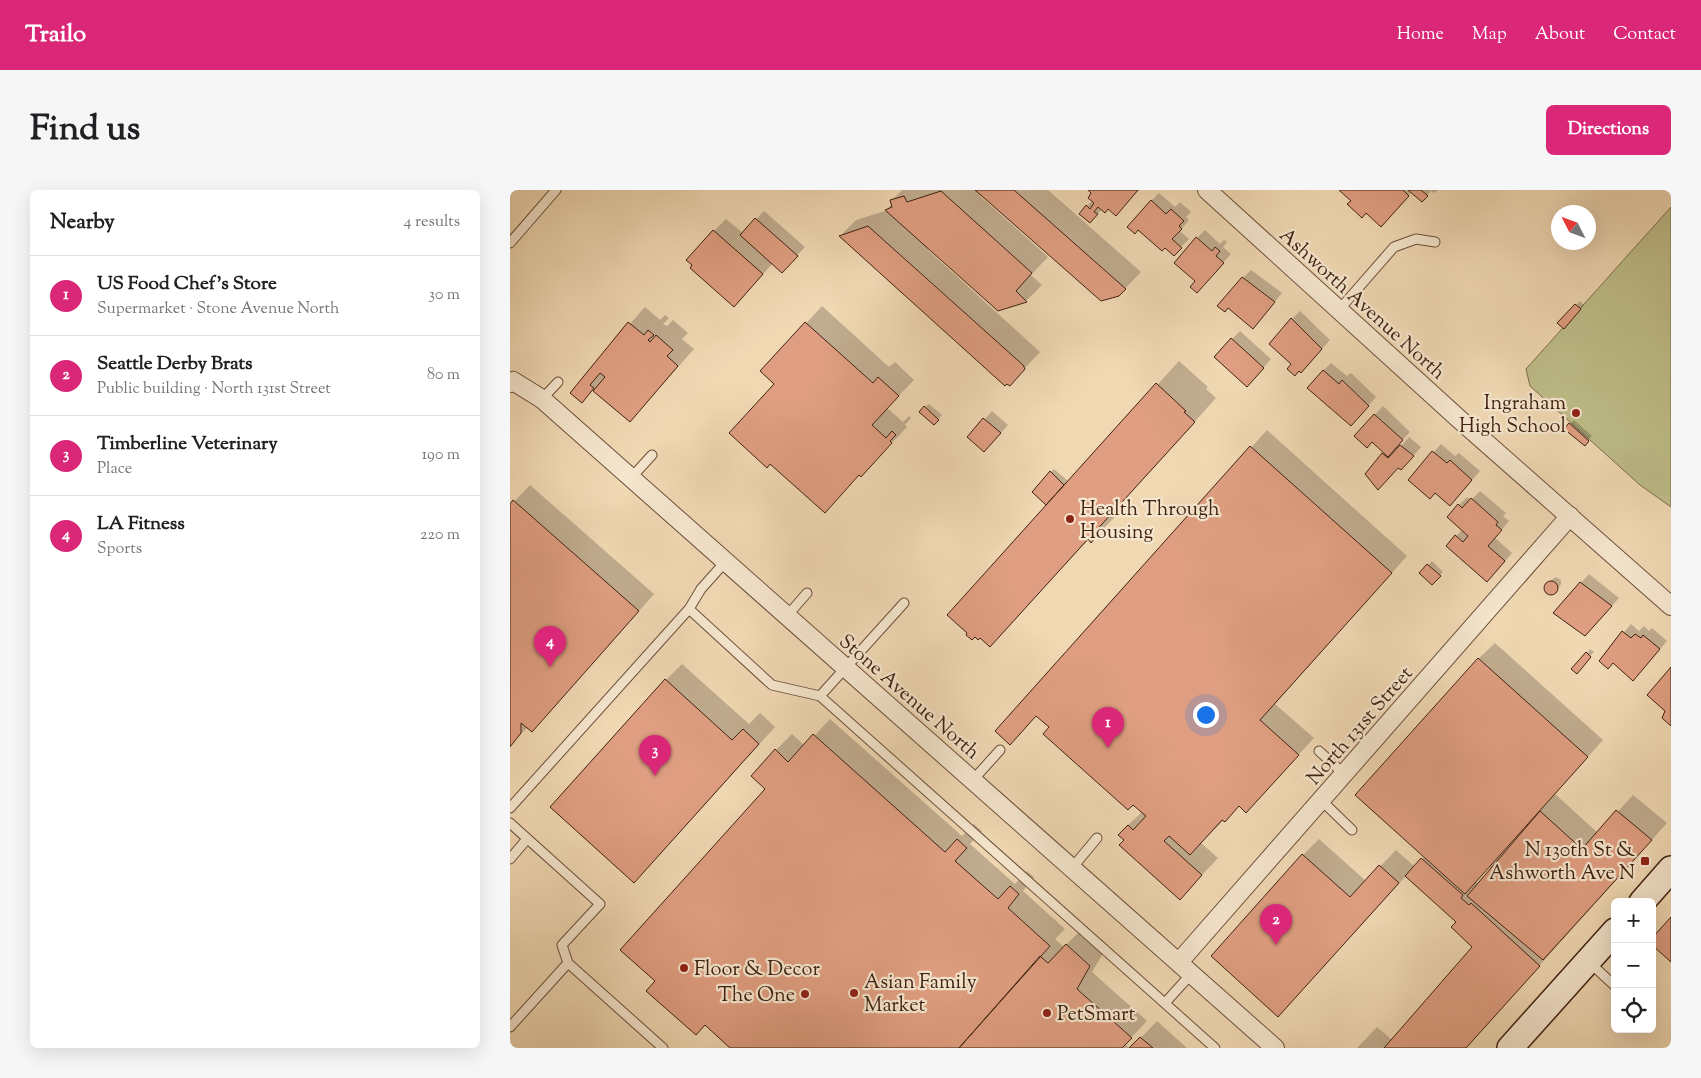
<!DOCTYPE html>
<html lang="en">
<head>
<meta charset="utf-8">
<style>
  :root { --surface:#fff; --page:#f6f6f6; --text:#202124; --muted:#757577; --line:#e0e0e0; --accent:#db2777 }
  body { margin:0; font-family:"Sorts Mill Goudy",serif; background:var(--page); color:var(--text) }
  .controls { position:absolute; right:15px; bottom:15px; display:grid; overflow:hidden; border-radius:8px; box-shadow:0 5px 20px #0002 }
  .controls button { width:45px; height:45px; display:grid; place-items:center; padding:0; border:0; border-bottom:1px solid var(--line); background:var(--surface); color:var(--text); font:25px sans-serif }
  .compass { position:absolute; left:1041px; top:15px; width:45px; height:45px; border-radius:50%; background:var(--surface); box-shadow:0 5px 20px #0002; rotate:312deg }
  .you { position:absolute; left:695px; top:524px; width:18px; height:18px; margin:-12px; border:4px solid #fff; border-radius:50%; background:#1a73e8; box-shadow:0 0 0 8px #1a73e833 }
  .badge { display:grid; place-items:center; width:32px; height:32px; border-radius:50%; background:var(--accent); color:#fff; font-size:16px; font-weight:700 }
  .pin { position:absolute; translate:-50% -41px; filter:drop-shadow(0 1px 2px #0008) }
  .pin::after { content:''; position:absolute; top:26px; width:18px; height:15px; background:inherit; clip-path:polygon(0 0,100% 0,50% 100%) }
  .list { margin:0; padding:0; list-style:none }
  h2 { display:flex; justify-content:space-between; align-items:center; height:65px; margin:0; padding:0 20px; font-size:21px }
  h2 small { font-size:16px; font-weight:400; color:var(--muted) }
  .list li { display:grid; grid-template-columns:32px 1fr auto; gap:15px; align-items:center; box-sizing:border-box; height:80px; padding:0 20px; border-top:1px solid var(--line) }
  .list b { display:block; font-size:19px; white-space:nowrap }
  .list p { margin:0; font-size:16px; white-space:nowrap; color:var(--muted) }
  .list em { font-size:16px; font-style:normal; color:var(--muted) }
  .icon { flex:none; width:28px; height:28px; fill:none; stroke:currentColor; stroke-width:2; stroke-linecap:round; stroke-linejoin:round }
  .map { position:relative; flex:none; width:1161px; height:858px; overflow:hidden; border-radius:8px }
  header { display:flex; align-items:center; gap:30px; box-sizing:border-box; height:70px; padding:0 25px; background:var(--accent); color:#fff }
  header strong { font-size:24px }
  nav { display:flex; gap:28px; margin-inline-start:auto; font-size:18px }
  .intro { display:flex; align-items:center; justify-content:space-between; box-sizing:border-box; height:120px; padding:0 30px }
  h1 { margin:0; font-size:35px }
  .button { padding:12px 22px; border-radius:8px; background:var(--accent); color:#fff; font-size:18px; font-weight:700 }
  main { display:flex; gap:30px; padding:0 30px }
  aside { flex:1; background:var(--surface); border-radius:8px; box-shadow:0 5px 20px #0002 }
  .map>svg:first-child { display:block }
  .green { fill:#bebd89; stroke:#7f6f4e }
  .shadow { fill:#0003; fill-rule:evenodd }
  .building { fill:#df9e81; stroke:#402112 }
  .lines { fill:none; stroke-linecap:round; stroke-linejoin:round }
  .lane-casing { stroke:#6c4f3a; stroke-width:11 }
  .street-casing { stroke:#6c4f3a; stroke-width:20 }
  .secondary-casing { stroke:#402112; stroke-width:28 }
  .lane { stroke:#f5e6ce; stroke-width:9 }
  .street { stroke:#f5e6ce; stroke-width:18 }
  .secondary { stroke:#f5e6ce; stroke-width:25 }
  .poi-dot { fill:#8f2418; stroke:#f5e6ce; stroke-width:2 }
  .labels { text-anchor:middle; stroke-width:4.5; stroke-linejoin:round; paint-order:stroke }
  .street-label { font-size:20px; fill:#402112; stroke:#f5e6ce }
  .poi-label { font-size:20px; fill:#402112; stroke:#f5e6ce; text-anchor:start }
</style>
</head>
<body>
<header>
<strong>Trailo</strong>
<nav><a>Home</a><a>Map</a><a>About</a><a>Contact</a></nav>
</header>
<div class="intro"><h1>Find us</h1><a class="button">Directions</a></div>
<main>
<aside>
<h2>Nearby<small>4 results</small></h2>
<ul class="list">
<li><span class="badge">1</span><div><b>US Food Chef's Store</b><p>Supermarket · Stone Avenue North</p></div><em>30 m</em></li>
<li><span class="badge">2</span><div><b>Seattle Derby Brats</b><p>Public building · North 131st Street</p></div><em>80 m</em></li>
<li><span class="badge">3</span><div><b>Timberline Veterinary</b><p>Place</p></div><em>190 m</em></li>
<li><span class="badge">4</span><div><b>LA Fitness</b><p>Sports</p></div><em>220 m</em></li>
</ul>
</aside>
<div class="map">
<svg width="1161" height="858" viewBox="0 0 1161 858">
  <rect width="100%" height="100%" fill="#f0d8b3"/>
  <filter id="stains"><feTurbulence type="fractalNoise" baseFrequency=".004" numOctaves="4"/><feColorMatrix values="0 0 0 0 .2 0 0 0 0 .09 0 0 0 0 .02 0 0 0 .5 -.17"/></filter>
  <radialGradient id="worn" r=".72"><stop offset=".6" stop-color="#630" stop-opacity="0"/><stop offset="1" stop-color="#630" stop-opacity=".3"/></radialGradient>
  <!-- green -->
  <path class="green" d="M1161,17V317L1130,295L1020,196L1016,179Z"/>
  <!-- shadow -->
  <path class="shadow" d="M392,0H538L631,82L609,105L472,4L470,6L538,67L521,85L532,95L516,111L488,120L420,58L418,60L530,162L500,194L330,46L346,30L375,21L382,14L381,11Z
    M580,0H629L606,24L599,17L592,19L580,32L577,16L583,10V3Z
    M831,0H928L924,3L921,1L912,11L902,2L879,27L843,10Z
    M649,3L665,17L670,12L681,22L676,27L679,30L670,41L679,49L664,64L641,11Z
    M254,21L295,57L280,73H263L236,103L184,75L204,41L216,29L233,43Z
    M695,40L710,54L714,50L717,52L713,57L721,64L695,93L687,91V48Z
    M741,80L772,103L751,129L733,88Z
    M1070,111L1074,115L1057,134L1049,133Z
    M312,116L379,177L385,172L404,190L377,218L393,232L399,226L401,228L395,235L397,237L351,286L252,181Z
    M135,117L150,130L155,125L159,128L153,134L157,136L163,130L178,143L172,149L184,159L120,231L83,200L71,211L83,176Z
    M790,121L820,150L799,174H783L782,129Z
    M730,141L761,169L745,188L722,149Z
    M669,171L698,197L696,199L706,208L605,320L608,323L604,328L581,351L579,349L480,455L538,315L523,301L544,279L559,292Z
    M821,173L837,186L841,183L866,207L849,227L813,181Z
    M419,214L432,225L424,234L415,217Z
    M873,216L900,242L884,259L887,261L899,247L911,257L899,271L888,276L856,284L875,262L863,251L845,246Z
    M482,221L498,235L482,253L458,247Z
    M1064,230L1082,246L1074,254L1060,234Z
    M757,240L897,366L765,514L804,548L736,622L729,615L691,653L708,668L670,708L616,650L618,635L633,621L541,537L527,525L500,553L487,541Z
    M931,254L945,266L949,263L970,281L948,306L899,290Z
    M20,295L144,404L38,524L18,537L0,555V316Z
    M970,301L996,323L993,326L999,331L985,348L1002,363L985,383L946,346L953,339L949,315L957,307L961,310Z
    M922,371L933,382L922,393L911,383Z
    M1079,384L1109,408L1083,437L1044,422Z
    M1046,387L1051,390V394L1044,404L1040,405L1035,402L1038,392Z
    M1121,434L1129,441L1134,436L1139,441L1142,438L1157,451L1131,481L1103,472L1090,471Z
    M985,453L1093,550L1045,604L1088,643L1123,605L1157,633L956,858H847L867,837L882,850L964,756L948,732L896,686L768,825L793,665L809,649L856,691L886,660L905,677L915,666L968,469ZM979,677L981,678L968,693L966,691Z
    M1080,459L1084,462L1070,478L1077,463Z
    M172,474L239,534L250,523L265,537L140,675L156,490Z
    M320,529L452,646L464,634L472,641L460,654L505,694L517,681L524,687L513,701L555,739L545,749L554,757L573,738L595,760L582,782L637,831L615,854L619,858H222L147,791L256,598L266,560L282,544L295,556Z
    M647,831L677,858H621Z"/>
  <!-- building -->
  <path class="building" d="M465,0H504L616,99L609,106L591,111Z
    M578,0H628L606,26L598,19L595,23L588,17L584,22L588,24L580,33L569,24L576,15L580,19L584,13L578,8L581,3Z
    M829,0H893L899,6L871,37L856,23L852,28L837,14L841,11Z
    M898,0H911L918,6L912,12Z
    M431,1L522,83L506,101L517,112L488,121L375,20L382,17L380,10L394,6L397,12Z
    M641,10L656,24L661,19L674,31L669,36L672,39L662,49L672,58L664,66L655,58L652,61L628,40L625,44L617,37Z
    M245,28L288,66L272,83L230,45Z
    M358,36L513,175L515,179L500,196L497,194L495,196L329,46Z
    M203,40L253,84L224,117L180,78L182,75L176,70Z
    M686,47L702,61L705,57L710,61L706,66L714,73L687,103L680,97L685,91L664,73Z
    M732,87L765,112L743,139L718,118L715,122L707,116Z
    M1065,114L1071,119L1054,139L1047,133Z
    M781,128L812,159L791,183L789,181L785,186L777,179L781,174L759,154Z
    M118,132L134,145L138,140L144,145L138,150L140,152L146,145L163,160L157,166L168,176L120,232L83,201L95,187L90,183L80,195L84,198L72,213L60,203Z
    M295,132L363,193L368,187L389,206L362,235L376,248L382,241L386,245L380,251L382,253L351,287L349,285L315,323L260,274L257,278L219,243L264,194L250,181Z
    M721,148L754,178L737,197L704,167Z
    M813,180L829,194L832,190L859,216L841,236L797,198Z
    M646,193L676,221L674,222L685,232L583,344L586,347L581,353L578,349L480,457L470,448L468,450L465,447L462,450L456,445L457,443L437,425Z
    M414,216L429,230L424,235L409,222Z
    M864,224L893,250L878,267L862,252L857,258L844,246Z
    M473,228L491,243L474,262L457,247Z
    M1059,233L1079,251L1075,256L1054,239Z
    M890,255L904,266L891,280L888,278L868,300L855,284L872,263L878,268Z
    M740,256L882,383L750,530L789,565L736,623L729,616L715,632L712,630L680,665L659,646L654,651L692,685L670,710L609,655L614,650L608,645L618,635L623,640L636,626L623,615L618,620L533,544L539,537L526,526L500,555L485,541Z
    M922,261L937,273L940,270L962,290L940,316L925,303L920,309L898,290Z
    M540,281L554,295L536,315L522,302Z
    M961,308L988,332L986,335L992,340L978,356L995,371L977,392L936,356L945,345L953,352L958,346L937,327L948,314L952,318Z
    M3,310L129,421L22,542L11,533V543L0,557V314Z
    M917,374L931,386L922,395L909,383Z
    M1034 398a7 7 0 1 1 14 0a7 7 0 1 1-14 0Z
    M1070,392L1102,416L1075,446L1043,423Z
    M1112,441L1121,448L1125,444L1131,448L1133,445L1150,459L1123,491L1103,473L1098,479L1089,471Z
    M1076,462L1081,467L1067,484L1061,479Z
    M968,468L1078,567L955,704L845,605Z
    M1161,477V536L1152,528L1155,521L1137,505Z
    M155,489L222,550L233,539L249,554L124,693L40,617Z
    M303,544L435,662L447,649L457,658L445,671L488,709L500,696L509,704L498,718L540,756L449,858H220L195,835L186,845L136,801L145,791L110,760L255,599L241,586L265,559L278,572Z
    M1106,620L1142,650L1033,770L957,706L1030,621L1072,659Z
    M792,664L840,707L869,675L889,693L768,827L701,766Z
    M911,668L953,705L951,708L959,715L961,713L1030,776L956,858H874L962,757L941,737L946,732L895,686Z
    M1161,727V772L1142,755V748Z
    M556,754L580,776L567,799L622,848L612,858H449L530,766L538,773Z
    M630,847L643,858H619Z"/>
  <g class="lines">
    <!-- lane casing -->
    <g class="lane-casing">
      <path id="lane" d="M0,53L46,0
        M829,120L884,57L906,49L925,52
        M32,209L48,192
        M121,288L142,265
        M179,419L262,495L310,506L705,858
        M277,426L297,403
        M310,506L394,413
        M809,561L834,584
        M463,590L490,560
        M811,610L842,640
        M0,618L179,419L191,399L216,371
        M0,633L90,714L52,755L58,773L153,858
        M0,669L17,649
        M562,678L587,648
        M1079,772L1105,796
        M655,813L682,783
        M0,837L58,773"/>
    </g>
    <!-- street casing -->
    <g class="street-casing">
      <path id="street" d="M697,0L949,229L1161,416
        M0,193L3,191L32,209L765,858
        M669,772L1060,326"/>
    </g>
    <!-- secondary casing -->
    <g class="secondary-casing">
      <path id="secondary" d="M1132,712L1161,679
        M1000,858L1105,741"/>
    </g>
    <!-- lane -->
    <use href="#lane" class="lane"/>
    <!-- street -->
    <use href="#street" class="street"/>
    <!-- secondary -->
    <use href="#secondary" class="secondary"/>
  </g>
  <!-- markers -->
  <g class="poi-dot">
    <circle cx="1066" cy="223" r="5"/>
    <circle cx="560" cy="329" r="5"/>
    <rect x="1130" y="666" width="10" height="10" rx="2.5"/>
    <circle cx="174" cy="778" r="5"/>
    <circle cx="344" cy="803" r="5"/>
    <circle cx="295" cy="804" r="5"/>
    <circle cx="537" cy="823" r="5"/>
  </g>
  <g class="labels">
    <!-- street labels -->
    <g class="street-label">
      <text transform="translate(853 113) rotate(42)" y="7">Ashworth Avenue North</text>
      <text transform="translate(400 506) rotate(41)" y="7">Stone Avenue North</text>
      <text transform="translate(849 535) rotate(-49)" y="7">North 131st Street</text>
    </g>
    <!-- poi labels -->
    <g class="poi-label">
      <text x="1056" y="219" text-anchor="end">Ingraham<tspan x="1056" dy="23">High School</tspan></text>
      <text x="570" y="325">Health Through<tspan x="570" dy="23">Housing</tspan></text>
      <text x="1125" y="666" text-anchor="end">N 130th St &amp;<tspan x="1125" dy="23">Ashworth Ave N</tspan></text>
      <text x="184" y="785">Floor &amp; Decor</text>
      <text x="354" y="798">Asian Family<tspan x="354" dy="23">Market</tspan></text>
      <text x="285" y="811" text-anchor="end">The One</text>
      <text x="547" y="830">PetSmart</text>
    </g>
  </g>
  <rect width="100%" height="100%" filter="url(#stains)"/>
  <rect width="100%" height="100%" fill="url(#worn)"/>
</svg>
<div class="controls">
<button>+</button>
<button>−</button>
<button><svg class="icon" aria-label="locate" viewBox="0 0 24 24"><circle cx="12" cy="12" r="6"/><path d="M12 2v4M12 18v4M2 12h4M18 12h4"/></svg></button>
</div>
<svg class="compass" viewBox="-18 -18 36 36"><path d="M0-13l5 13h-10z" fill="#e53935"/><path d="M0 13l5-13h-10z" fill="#757577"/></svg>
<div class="you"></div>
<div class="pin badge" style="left:598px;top:558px">1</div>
<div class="pin badge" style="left:766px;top:755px">2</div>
<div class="pin badge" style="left:145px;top:586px">3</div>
<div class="pin badge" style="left:40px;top:477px">4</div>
</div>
</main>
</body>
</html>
